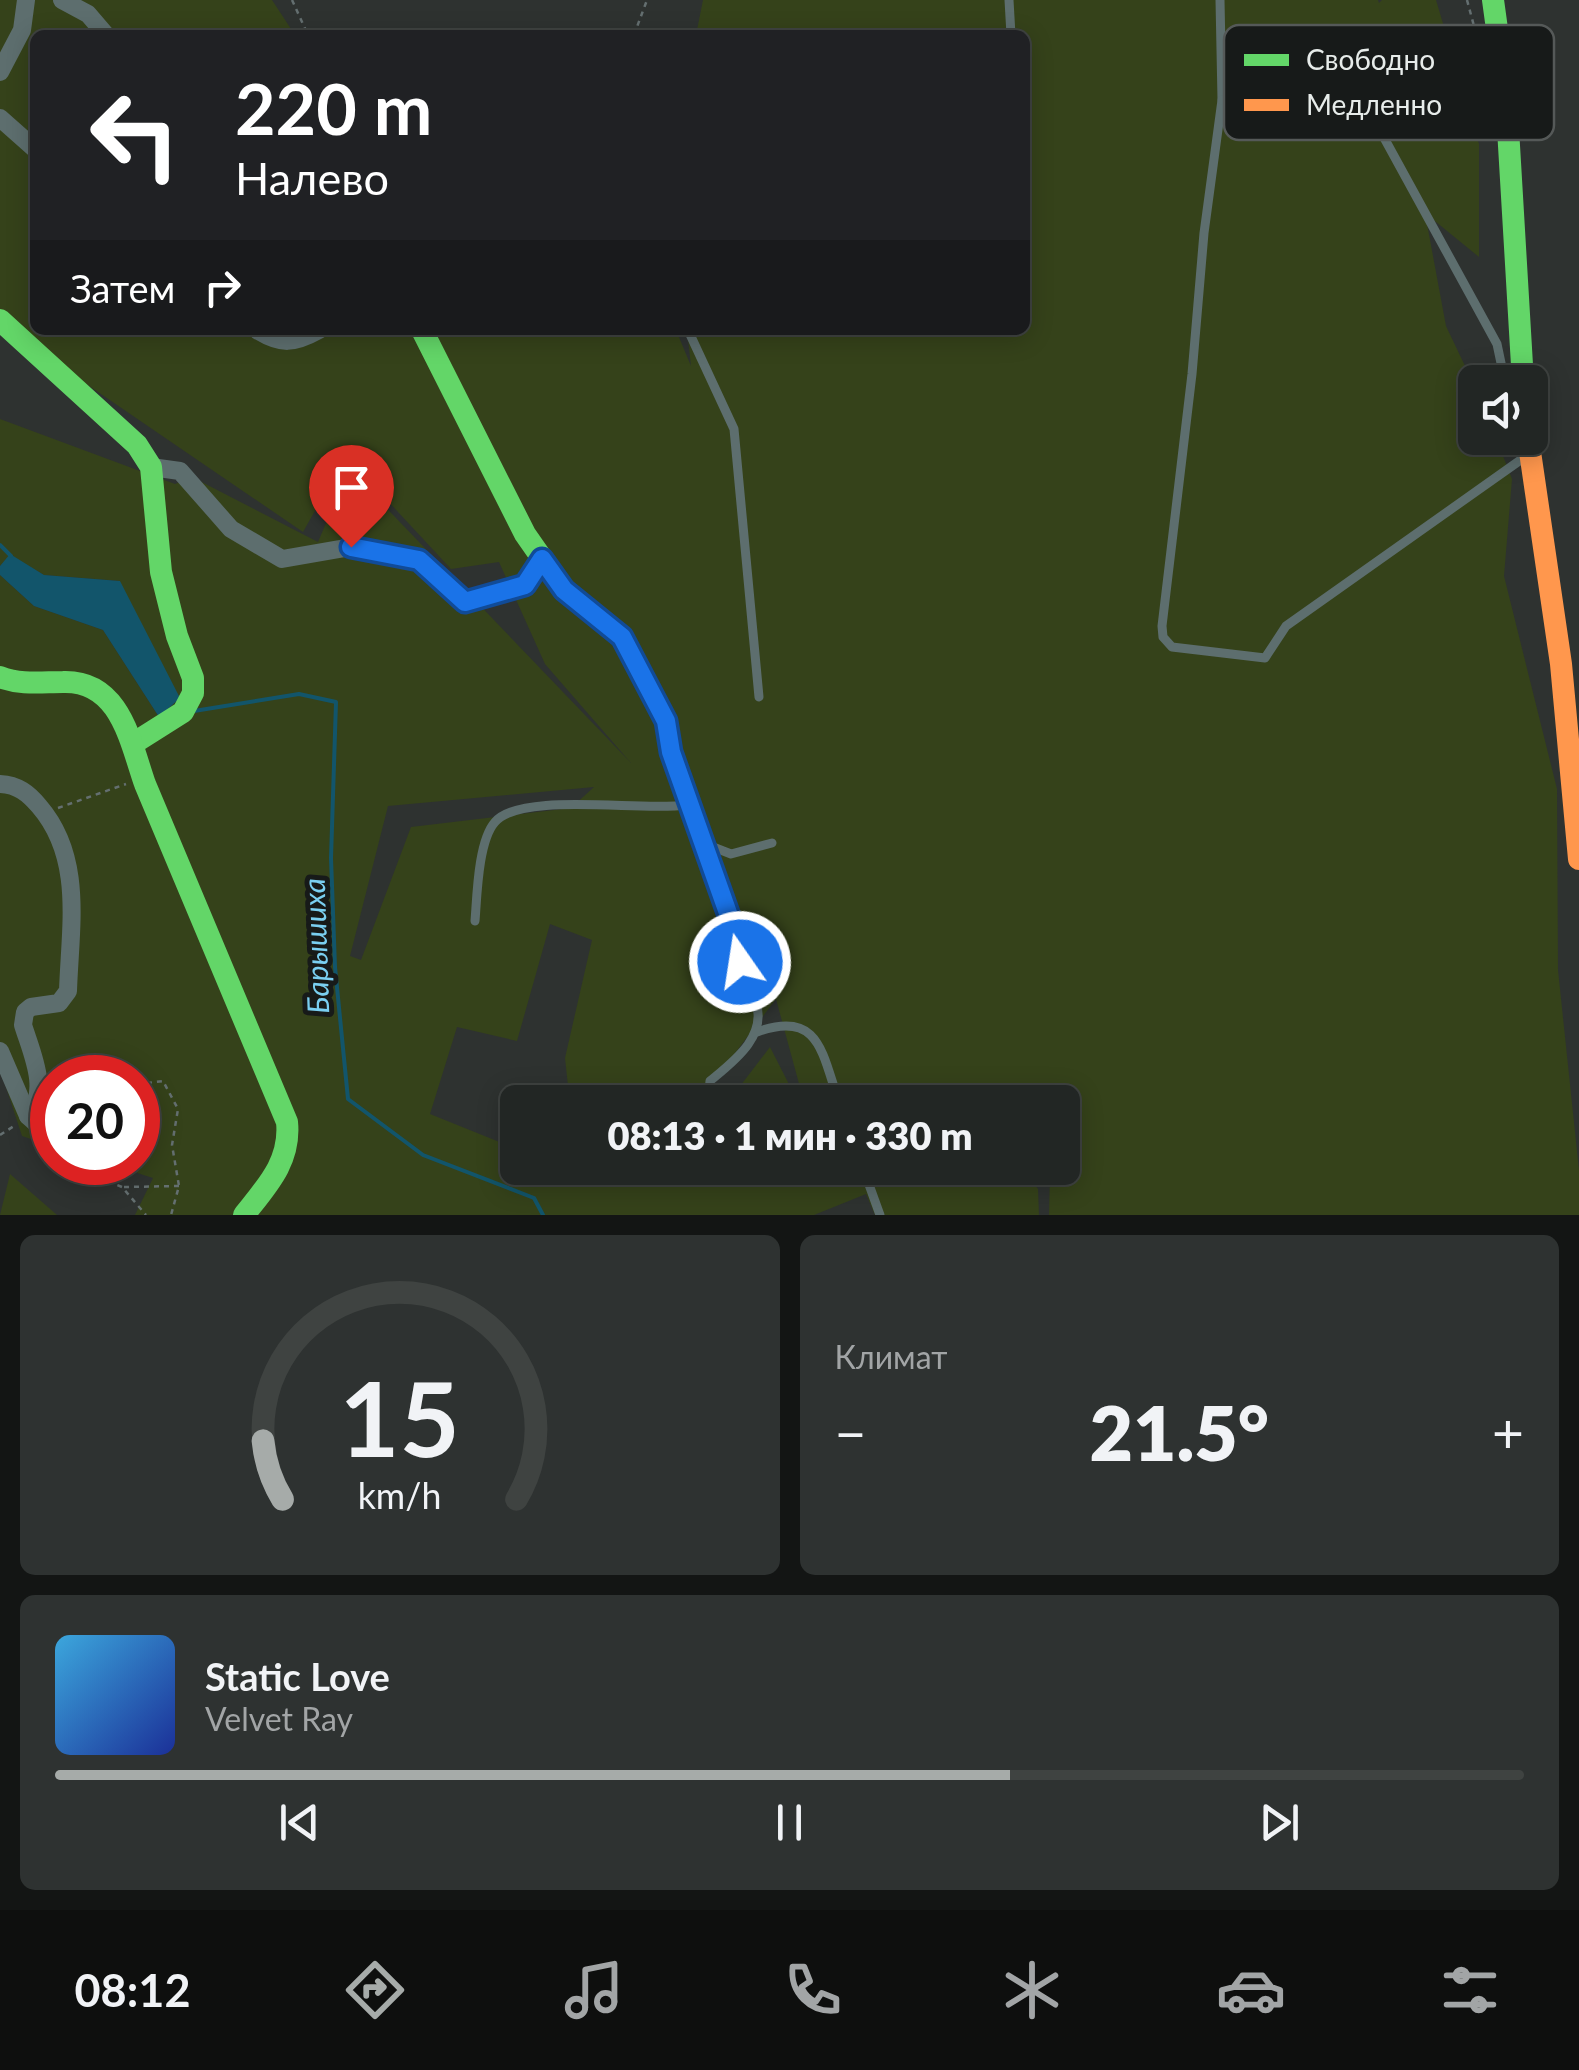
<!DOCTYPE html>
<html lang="ru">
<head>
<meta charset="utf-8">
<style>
	:root { --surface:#222624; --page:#2e3231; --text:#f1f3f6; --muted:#a2a5a6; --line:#3f4341; --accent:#a6aba9 }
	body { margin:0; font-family:Lato,sans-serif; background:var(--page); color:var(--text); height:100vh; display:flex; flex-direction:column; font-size:38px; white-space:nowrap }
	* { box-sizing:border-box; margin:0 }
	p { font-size:32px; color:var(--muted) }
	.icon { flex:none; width:55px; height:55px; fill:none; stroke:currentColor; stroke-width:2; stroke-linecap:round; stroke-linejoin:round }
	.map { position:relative; height:1215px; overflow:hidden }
	.side { display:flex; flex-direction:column; gap:20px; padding:20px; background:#131514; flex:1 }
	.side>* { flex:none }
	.guide { position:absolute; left:30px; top:30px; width:1000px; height:305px; border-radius:15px; box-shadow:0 5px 25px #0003,0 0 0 2px var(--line); background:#202124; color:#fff; overflow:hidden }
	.tools { position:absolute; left:1458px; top:365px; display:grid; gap:20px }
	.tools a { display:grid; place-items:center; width:90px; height:90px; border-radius:15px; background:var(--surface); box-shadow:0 5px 25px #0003,0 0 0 2px var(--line); font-size:50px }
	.speed { position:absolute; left:30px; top:1055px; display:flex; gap:20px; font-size:50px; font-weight:700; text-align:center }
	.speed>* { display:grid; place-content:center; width:130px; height:130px; border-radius:50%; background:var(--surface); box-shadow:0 5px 25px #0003,0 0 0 2px var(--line); line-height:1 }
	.speed .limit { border:15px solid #d22; background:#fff; color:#111 }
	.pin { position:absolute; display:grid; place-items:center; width:85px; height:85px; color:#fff; margin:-102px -42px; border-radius:50% 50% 50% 0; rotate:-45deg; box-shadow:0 0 10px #0007 }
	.pin .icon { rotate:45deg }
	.me { position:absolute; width:110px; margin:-55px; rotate:347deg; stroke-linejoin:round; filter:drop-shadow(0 0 8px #0008) }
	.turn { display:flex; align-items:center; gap:35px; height:210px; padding:0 40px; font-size:45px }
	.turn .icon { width:130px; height:130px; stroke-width:2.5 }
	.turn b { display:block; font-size:70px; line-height:85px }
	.then { display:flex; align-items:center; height:95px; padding:0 40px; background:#0003; gap:20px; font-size:38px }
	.big { font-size:75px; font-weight:800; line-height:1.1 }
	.side .widget { flex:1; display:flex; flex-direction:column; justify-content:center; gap:15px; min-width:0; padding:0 35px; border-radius:15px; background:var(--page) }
	.side .dial { align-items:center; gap:0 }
	.dial svg { height:260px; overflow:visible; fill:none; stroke:var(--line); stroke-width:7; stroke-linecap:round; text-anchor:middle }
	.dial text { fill:var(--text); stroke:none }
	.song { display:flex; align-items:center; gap:30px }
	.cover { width:120px; height:120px; border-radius:15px; background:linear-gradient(135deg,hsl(200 70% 55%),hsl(230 70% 35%)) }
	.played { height:10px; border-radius:5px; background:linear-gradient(90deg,var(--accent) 65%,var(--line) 65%) }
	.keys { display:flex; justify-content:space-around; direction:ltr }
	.heat { display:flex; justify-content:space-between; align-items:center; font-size:55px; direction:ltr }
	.side .tiles { flex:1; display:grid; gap:20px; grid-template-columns:1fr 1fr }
	.widget:last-child { grid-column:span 2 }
	.trip { position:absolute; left:500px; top:1085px; width:580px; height:100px; border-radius:15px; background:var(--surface); box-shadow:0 5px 25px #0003,0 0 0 2px var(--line); font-weight:800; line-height:100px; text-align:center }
	.tab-bar { display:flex; height:160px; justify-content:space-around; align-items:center; background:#0e0f0e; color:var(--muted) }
	.tab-bar .icon { width:70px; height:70px }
	.tab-bar .selected { color:var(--accent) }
	.tab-bar b { font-size:45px; color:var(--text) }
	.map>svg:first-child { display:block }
</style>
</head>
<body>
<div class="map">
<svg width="1579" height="1215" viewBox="0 0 1579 1215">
	<rect width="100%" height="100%" fill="#2e3230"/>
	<g fill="#35421a" fill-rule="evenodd">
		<path d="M0,0H272L295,35H35V330H676L691,366L687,330H1025V35H696L703,0H1378L1379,3L1382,0H1436L1479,144V257L1425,213L1446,326L1475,387V438H1496L1512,479L1504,576L1557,789L1558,970L1579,1170V1215H1049L1050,1171L1047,1168H1062V1102H804L776,999L698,1102H562L569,1095L565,1058L592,940L550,924L517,1041L457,1027L430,1114L517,1149L518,1168H1022L1038,1189L1039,1215H875L866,1194L814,1215H135L153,1178L106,1163L138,1162V1078H52V1146L22,1136L0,1069V575L34,606L103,630L159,717L120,581L44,575L10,555L0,566V419L175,484L192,477L318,542L349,469L631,763L545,664L499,562L451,569L346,456L303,532L0,325ZM594,787L571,808L411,827L361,960L350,956L388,806Z"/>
		<path d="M770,1047L798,1102H728Z"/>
		<path d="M10,1174L57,1215H0Z"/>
	</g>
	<path fill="#12556b" d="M10,554L44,575L120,581L180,698L159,717L103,630L34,606L0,575V566Z"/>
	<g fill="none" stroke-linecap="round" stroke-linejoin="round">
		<g stroke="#12556b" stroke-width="4">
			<path d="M0,545L11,556"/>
			<path d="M194,711L299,694L336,702L331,858L335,967L348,1099L423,1155L534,1198L543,1215"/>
		</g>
		<g stroke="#646f70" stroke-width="2.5" stroke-dasharray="5 5" stroke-linecap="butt">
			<path d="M292,0L308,35"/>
			<path d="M1467,0L1481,52"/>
			<path d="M634,35L647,0"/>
			<path d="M58,808L126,784"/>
			<path d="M147,1083L163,1081L178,1109L172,1145L179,1186L171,1215"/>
			<path d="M0,1135L14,1126"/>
			<path d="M62,1162L122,1187L146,1215"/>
			<path d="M124,1187L179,1186"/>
		</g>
		<g stroke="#5d6e6e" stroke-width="9">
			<path d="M1009,0L1011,35"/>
			<path d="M1220,0L1222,100L1204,233L1192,374L1162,626L1163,637L1172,647L1265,658L1286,626L1529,454"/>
			<path d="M1222,100L1365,103L1497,344L1505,382"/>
			<path d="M688,330L734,429L759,697"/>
			<path d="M708,845L731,854L772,843"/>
			<path d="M475,921C477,897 478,841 495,822C522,791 643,812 686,805"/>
			<path d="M757,1032C820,1009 822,1054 839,1102"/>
			<path d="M611,1095L624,1102"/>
			<path d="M708,1102L710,1081C734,1061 767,1037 756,1002C752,986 742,973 740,956"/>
			<path d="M863,1168L880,1215"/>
		</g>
		<g stroke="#5d6e6e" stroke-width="18">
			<path d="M62,0L88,14L106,35"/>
			<path d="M0,72L22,30L26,0"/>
			<path d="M0,118L35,149"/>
			<path d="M257,330C281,345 294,344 319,330"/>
			<path d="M151,467L180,471L231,529L282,559L351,547L419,560L465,602L525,585L543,559"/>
			<path d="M0,784C18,785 28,793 39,806C84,858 70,927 68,991L59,1003L31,1007L25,1012L23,1025C32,1054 50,1091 28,1116"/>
			<path d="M0,1051L28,1116L47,1133"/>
		</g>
		<g stroke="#63d668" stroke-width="22">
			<path d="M1493,0L1506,95L1523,382"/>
			<path d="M0,320L137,445L151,467L161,572L177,636L193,678V693L183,712L134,743"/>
			<path d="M422,330L525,534L564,590L622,637L666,721L671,752L739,944L733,960L713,978"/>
			<path d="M0,677C21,685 41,682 63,682C120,680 130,741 145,784L287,1122C291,1161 267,1186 244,1215"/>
		</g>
		<path stroke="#ff974d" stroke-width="22" d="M1528,438L1561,664L1579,859"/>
	</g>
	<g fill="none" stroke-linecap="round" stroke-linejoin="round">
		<g stroke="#114b97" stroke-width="25">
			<path id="route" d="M351,547L419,560L465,602L525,585L542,559L564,590L622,637L666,721L671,752L739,944L740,962"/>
		</g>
		<use href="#route" stroke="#1a73e8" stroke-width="18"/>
	</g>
	<g text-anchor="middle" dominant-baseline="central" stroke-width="10" stroke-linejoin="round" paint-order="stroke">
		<g font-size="30" font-style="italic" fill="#7acff1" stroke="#171a19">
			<text transform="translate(315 946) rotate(-92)">Барышиха</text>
		</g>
	</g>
	<rect x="1224" y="25" width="330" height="115" rx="15" fill="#171a19" stroke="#555958" stroke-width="2.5"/>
	<rect x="1244" y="54" width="45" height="12" fill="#63d668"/>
	<rect x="1244" y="99" width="45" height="12" fill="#ff974d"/>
	<g font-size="28" fill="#e7ecea">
		<text x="1306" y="70">Свободно</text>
		<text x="1306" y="115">Медленно</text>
	</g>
</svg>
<div class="tools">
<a><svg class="icon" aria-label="sound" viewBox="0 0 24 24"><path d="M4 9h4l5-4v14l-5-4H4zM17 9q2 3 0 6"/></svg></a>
</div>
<div class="speed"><div class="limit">20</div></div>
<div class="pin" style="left:351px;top:547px;background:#d93025"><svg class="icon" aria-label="arrive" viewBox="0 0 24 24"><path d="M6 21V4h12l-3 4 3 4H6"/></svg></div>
<svg class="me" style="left:740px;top:962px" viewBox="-20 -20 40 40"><circle r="17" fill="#1a73e8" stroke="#fff" stroke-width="3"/><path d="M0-11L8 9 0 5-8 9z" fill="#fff"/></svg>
<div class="trip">08:13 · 1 мин · 330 m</div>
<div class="guide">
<div class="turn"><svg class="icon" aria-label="left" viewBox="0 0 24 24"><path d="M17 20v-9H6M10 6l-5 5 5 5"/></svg><div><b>220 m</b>Налево</div></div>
<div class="then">Затем<svg class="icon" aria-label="right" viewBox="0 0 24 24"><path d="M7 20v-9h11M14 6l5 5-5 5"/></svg></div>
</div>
</div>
<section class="side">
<div class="tiles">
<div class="widget dial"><svg viewBox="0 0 100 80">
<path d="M14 69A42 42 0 1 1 86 69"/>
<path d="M14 69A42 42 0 0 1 8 51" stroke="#a6aba9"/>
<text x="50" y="56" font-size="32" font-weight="700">15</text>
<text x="50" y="72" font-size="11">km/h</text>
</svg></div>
<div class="widget"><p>Климат</p>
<div class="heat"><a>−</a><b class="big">21.5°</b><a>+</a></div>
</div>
<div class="widget">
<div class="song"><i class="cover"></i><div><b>Static Love</b><p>Velvet Ray</p></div></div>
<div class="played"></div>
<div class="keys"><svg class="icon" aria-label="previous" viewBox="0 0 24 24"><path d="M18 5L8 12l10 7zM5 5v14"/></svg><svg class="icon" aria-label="pause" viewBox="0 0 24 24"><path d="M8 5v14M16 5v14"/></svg><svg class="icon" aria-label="next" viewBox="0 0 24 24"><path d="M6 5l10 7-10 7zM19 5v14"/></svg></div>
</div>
</div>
</section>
<nav class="tab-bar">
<b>08:12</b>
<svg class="icon selected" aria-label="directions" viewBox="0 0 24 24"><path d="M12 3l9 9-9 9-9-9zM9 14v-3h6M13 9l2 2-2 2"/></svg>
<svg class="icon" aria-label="music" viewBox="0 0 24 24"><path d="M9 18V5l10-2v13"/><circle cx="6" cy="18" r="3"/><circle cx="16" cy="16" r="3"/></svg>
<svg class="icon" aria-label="phone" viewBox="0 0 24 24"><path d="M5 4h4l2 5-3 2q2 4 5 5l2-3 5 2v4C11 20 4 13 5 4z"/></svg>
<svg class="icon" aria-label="climate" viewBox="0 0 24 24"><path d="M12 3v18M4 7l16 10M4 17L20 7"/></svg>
<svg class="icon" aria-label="car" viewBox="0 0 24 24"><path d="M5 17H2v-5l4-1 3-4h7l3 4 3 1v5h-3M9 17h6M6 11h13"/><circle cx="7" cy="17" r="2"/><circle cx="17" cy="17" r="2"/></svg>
<svg class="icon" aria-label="filters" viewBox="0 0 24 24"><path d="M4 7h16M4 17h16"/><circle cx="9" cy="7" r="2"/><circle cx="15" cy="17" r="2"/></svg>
</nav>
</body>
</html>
